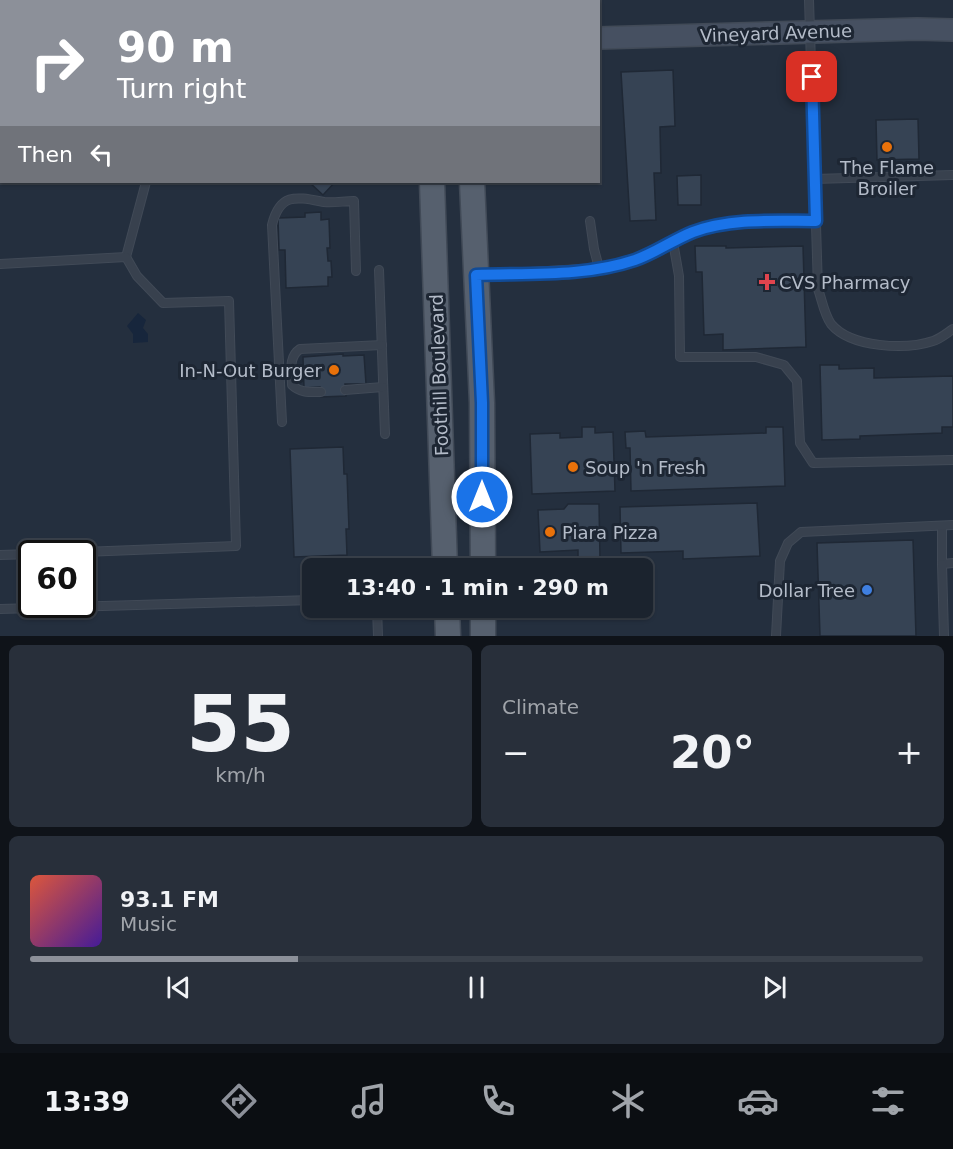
<!DOCTYPE html>
<html lang="en">
<head>
<meta charset="utf-8">
<style>
	:root { --surface:#1b232e; --page:#282f3a; --text:#f1f3f6; --muted:#a0a4aa; --line:#39404a; --accent:#8c9099 }
	body { margin:0; font-family:"DejaVu Sans",sans-serif; background:var(--page); color:var(--text); height:100vh; display:flex; flex-direction:column; font-size:22px; white-space:nowrap }
	* { box-sizing:border-box; margin:0 }
	p { font-size:20px; color:var(--muted) }
	.icon { flex:none; width:33px; height:33px; fill:none; stroke:currentColor; stroke-width:2; stroke-linecap:round; stroke-linejoin:round }
	.map { position:relative; height:636px; overflow:hidden }
	.side { display:flex; flex-direction:column; gap:9px; padding:9px; background:#0f1319; flex:1 }
	.side>* { flex:none }
	.hud { position:absolute; left:0px; top:0px; width:600px; height:183px; box-shadow:0 2px 4px #0004,0 0 0 2px var(--line); background:#8c9099; color:#fff; overflow:hidden }
	.speed { position:absolute; left:18px; top:540px; display:flex; gap:12px; font-size:30px; font-weight:700; text-align:center }
	.speed>* { display:grid; place-content:center; width:78px; height:78px; border-radius:50%; background:var(--surface); box-shadow:0 2px 4px #0004,0 0 0 2px var(--line); line-height:1 }
	.speed .limit { border:3px solid #111; border-radius:9px; background:#fff; color:#111 }
	.pin { position:absolute; display:grid; place-items:center; width:51px; height:51px; color:#fff; margin:-26px; border-radius:12px; box-shadow:0 3px 9px #0006 }
	.me { position:absolute; width:66px; margin:-33px; rotate:0deg; stroke-linejoin:round; filter:drop-shadow(0 0 4px #0008) }
	.turn { display:flex; align-items:center; gap:21px; height:126px; padding:0 18px; font-size:27px }
	.turn .icon { width:78px; height:78px; stroke-width:2.5 }
	.turn b { display:block; font-size:42px; line-height:51px }
	.then { display:flex; align-items:center; height:57px; padding:0 18px; background:#0003; gap:12px; font-size:22px }
	.big { font-size:45px; font-weight:700; line-height:1.1 }
	.side .widget { flex:1; display:flex; flex-direction:column; justify-content:center; gap:9px; min-width:0; padding:0 21px; border-radius:9px; background:var(--page) }
	.side .dial { align-items:center; gap:0 }
	.dial b { font-size:78px; line-height:1 }
	.song { display:flex; align-items:center; gap:18px }
	.cover { width:72px; height:72px; border-radius:9px; background:linear-gradient(135deg,hsl(10 70% 55%),hsl(260 70% 35%)) }
	.played { height:6px; border-radius:3px; background:linear-gradient(90deg,var(--accent) 30%,var(--line) 30%) }
	.keys { display:flex; justify-content:space-around; direction:ltr }
	.heat { display:flex; justify-content:space-between; align-items:center; font-size:33px; direction:ltr }
	.side .tiles { flex:1; display:grid; gap:9px; grid-template-columns:1fr 1fr }
	.widget:last-child { grid-column:span 2 }
	.trip { position:absolute; left:302px; top:558px; width:351px; height:60px; border-radius:9px; background:var(--surface); box-shadow:0 2px 4px #0004,0 0 0 2px var(--line); font-weight:700; line-height:60px; text-align:center }
	.tab-bar { display:flex; height:96px; justify-content:space-around; align-items:center; background:#0b0e12; color:var(--muted) }
	.tab-bar .icon { width:42px; height:42px }
	.tab-bar .on { color:var(--accent) }
	.tab-bar b { font-size:27px; color:var(--text) }
	.map>svg:first-child { display:block }
</style>
</head>
<body>
<div class="map">
<svg width="953" height="636" viewBox="0 0 953 636">
	<rect width="100%" height="100%" fill="#242f3e"/>
	<path fill="#17263c" d="M138,313L146,320L143,328L148,334V342L133,343V334L127,326Z"/>
	<g fill="#364354" stroke="#1f2835" stroke-width="1.5">
		<path d="M673,70L675,126L660,127L661,173H654L656,220L630,221L621,72Z"/>
		<path d="M918,119L919,159L877,160L876,120Z"/>
		<path d="M701,175V205H678L677,176Z"/>
		<path d="M309,182H335L323,195Z"/>
		<path d="M321,212V220L329,219L330,248H327L328,261H331L332,277H328V286L286,288L285,250H279L278,218L305,217V213Z"/>
		<path d="M695,246H726V248L803,246L806,347L723,350V334L704,335L702,272H696Z"/>
		<path d="M343,354V356L364,355L366,384H345L346,396L321,397L320,387L304,388L303,357Z"/>
		<path d="M820,365H839V369L874,368V378L953,376V427H942V433L860,436V439L822,440Z"/>
		<path d="M582,427H595V433L613,432L615,491L532,494L530,434L560,433V438L582,437Z"/>
		<path d="M766,427H783L785,486L631,491L630,448H626L625,432L645,431L646,437L766,433Z"/>
		<path d="M343,447L344,474H347L349,529H346L347,555L294,557L290,449Z"/>
		<path d="M757,503L760,556L683,559V551L621,553L620,507Z"/>
		<path d="M568,504H599L600,558H578V550L540,552L538,510L564,509Z"/>
		<path d="M913,540L916,636H820L817,543Z"/>
	</g>
	<g fill="none" stroke-linecap="round" stroke-linejoin="round">
		<g stroke="#414a57" stroke-width="10">
			<g id="lane">
				<path d="M154,0V2"/>
				<path d="M809,0L818,289C822,300 824,314 831,324C851,348 906,350 933,341C940,339 947,333 953,329"/>
				<path d="M814,179L953,175"/>
				<path d="M590,221L594,249L599,268"/>
				<path d="M816,221C767,221 718,219 673,242L679,276L680,357H756L784,365L797,381L800,443L813,463L953,460"/>
				<path d="M126,257L146,182"/>
				<path d="M0,264L126,257L137,276L163,303L229,301L236,546L32,554"/>
				<path d="M379,270L385,434"/>
				<path d="M479,275L599,268L635,260L673,242"/>
				<path d="M345,390L383,387"/>
				<path d="M321,392C310,392 300,393 292,385C292,371 288,357 300,349L382,345"/>
				<path d="M282,422L272,225C280,192 297,197 324,202C334,203 344,201 354,201L356,271"/>
				<path d="M942,526V564L953,563"/>
				<path d="M0,555L32,554"/>
				<path d="M942,564L944,636"/>
				<path d="M377,608L378,636"/>
				<path d="M0,609L312,600"/>
				<path d="M776,636L780,561L788,543L801,532L953,525"/>
			</g>
		</g>
		<g stroke="#414a57" stroke-width="24">
			<path id="secondary" d="M598,38L917,29L953,30"/>
		</g>
		<g stroke="#414a57" stroke-width="27">
			<g id="primary">
				<path d="M426,0V2"/>
				<path d="M466,0V2"/>
				<path d="M0,61H2"/>
				<path d="M432,182L445,568"/>
				<path d="M472,182L482,403L483,568"/>
				<path d="M447,608L448,636"/>
				<path d="M483,608V636"/>
			</g>
		</g>
		<use href="#lane" stroke="#38414e" stroke-width="8"/>
		<use href="#secondary" stroke="#465061" stroke-width="21"/>
		<use href="#primary" stroke="#56606e" stroke-width="24"/>
	</g>
	<g fill="none" stroke-linecap="round" stroke-linejoin="round">
		<g stroke="#114b97" stroke-width="15">
			<path id="route" d="M482,497V403L476,275C528,273 585,277 635,260C655,253 673,240 693,232C731,218 775,221 816,221L812,77"/>
		</g>
		<use href="#route" stroke="#1a73e8" stroke-width="10"/>
	</g>
	<g fill="#e8710a" stroke="#1d2633" stroke-width="2">
		<circle cx="887" cy="147" r="6"/>
		<circle cx="334" cy="370" r="6"/>
		<circle cx="573" cy="467" r="6"/>
		<circle cx="550" cy="532" r="6"/>
	</g>
	<path fill="#e0444e" stroke="#1d2633" stroke-width="2" d="M764 273h6v6h6v6h-6v6h-6v-6h-6v-6h6z"/>
	<circle fill="#3f7fe0" stroke="#1d2633" stroke-width="2" cx="867" cy="590" r="6"/>
	<g text-anchor="middle" dominant-baseline="central" stroke-width="6" stroke-linejoin="round" paint-order="stroke">
		<g font-size="18" fill="#b4bcc9" stroke="#1d2633">
			<text transform="translate(776 33) rotate(-2)">Vineyard Avenue</text>
			<text transform="translate(439 375) rotate(-92)">Foothill Boulevard</text>
		</g>
		<g font-size="18" fill="#b4bcc9" stroke="#1d2633" text-anchor="start">
			<text x="887" y="167" text-anchor="middle">The Flame<tspan x="887" dy="21">Broiler</tspan></text>
			<text x="779" y="282">CVS Pharmacy</text>
			<text x="322" y="370" text-anchor="end">In-N-Out Burger</text>
			<text x="585" y="467">Soup 'n Fresh</text>
			<text x="562" y="532">Piara Pizza</text>
			<text x="855" y="590" text-anchor="end">Dollar Tree</text>
		</g>
	</g>
</svg>
<div class="speed"><div class="limit">60</div></div>
<div class="pin" style="left:812px;top:77px;background:#d93025"><svg class="icon" aria-label="arrive" viewBox="0 0 24 24"><path d="M6 21V4h12l-3 4 3 4H6"/></svg></div>
<svg class="me" style="left:482px;top:497px" viewBox="-20 -20 40 40"><circle r="17" fill="#1a73e8" stroke="#fff" stroke-width="3"/><path d="M0-11L8 9 0 5-8 9z" fill="#fff"/></svg>
<div class="trip">13:40 · 1 min · 290 m</div>
<div class="hud">
<div class="turn"><svg class="icon" aria-label="right" viewBox="0 0 24 24"><path d="M7 20v-9h11M14 6l5 5-5 5"/></svg><div><b>90 m</b>Turn right</div></div>
<div class="then">Then<svg class="icon" aria-label="left" viewBox="0 0 24 24"><path d="M17 20v-9H6M10 6l-5 5 5 5"/></svg></div>
</div>
</div>
<section class="side">
<div class="tiles">
<div class="widget dial"><b>55</b><p>km/h</p></div>
<div class="widget"><p>Climate</p>
<div class="heat"><a>−</a><b class="big">20°</b><a>+</a></div>
</div>
<div class="widget">
<div class="song"><i class="cover"></i><div><b>93.1 FM</b><p>Music</p></div></div>
<div class="played"></div>
<div class="keys"><svg class="icon" aria-label="previous" viewBox="0 0 24 24"><path d="M18 5L8 12l10 7zM5 5v14"/></svg><svg class="icon" aria-label="pause" viewBox="0 0 24 24"><path d="M8 5v14M16 5v14"/></svg><svg class="icon" aria-label="next" viewBox="0 0 24 24"><path d="M6 5l10 7-10 7zM19 5v14"/></svg></div>
</div>
</div>
</section>
<nav class="tab-bar">
<b>13:39</b>
<svg class="icon on" aria-label="directions" viewBox="0 0 24 24"><path d="M12 3l9 9-9 9-9-9zM9 14v-3h6M13 9l2 2-2 2"/></svg>
<svg class="icon" aria-label="music" viewBox="0 0 24 24"><path d="M9 18V5l10-2v13"/><circle cx="6" cy="18" r="3"/><circle cx="16" cy="16" r="3"/></svg>
<svg class="icon" aria-label="phone" viewBox="0 0 24 24"><path d="M5 4h4l2 5-3 2q2 4 5 5l2-3 5 2v4C11 20 4 13 5 4z"/></svg>
<svg class="icon" aria-label="climate" viewBox="0 0 24 24"><path d="M12 3v18M4 7l16 10M4 17L20 7"/></svg>
<svg class="icon" aria-label="car" viewBox="0 0 24 24"><path d="M5 17H2v-5l4-1 3-4h7l3 4 3 1v5h-3M9 17h6M6 11h13"/><circle cx="7" cy="17" r="2"/><circle cx="17" cy="17" r="2"/></svg>
<svg class="icon" aria-label="filters" viewBox="0 0 24 24"><path d="M4 7h16M4 17h16"/><circle cx="9" cy="7" r="2"/><circle cx="15" cy="17" r="2"/></svg>
</nav>
</body>
</html>
